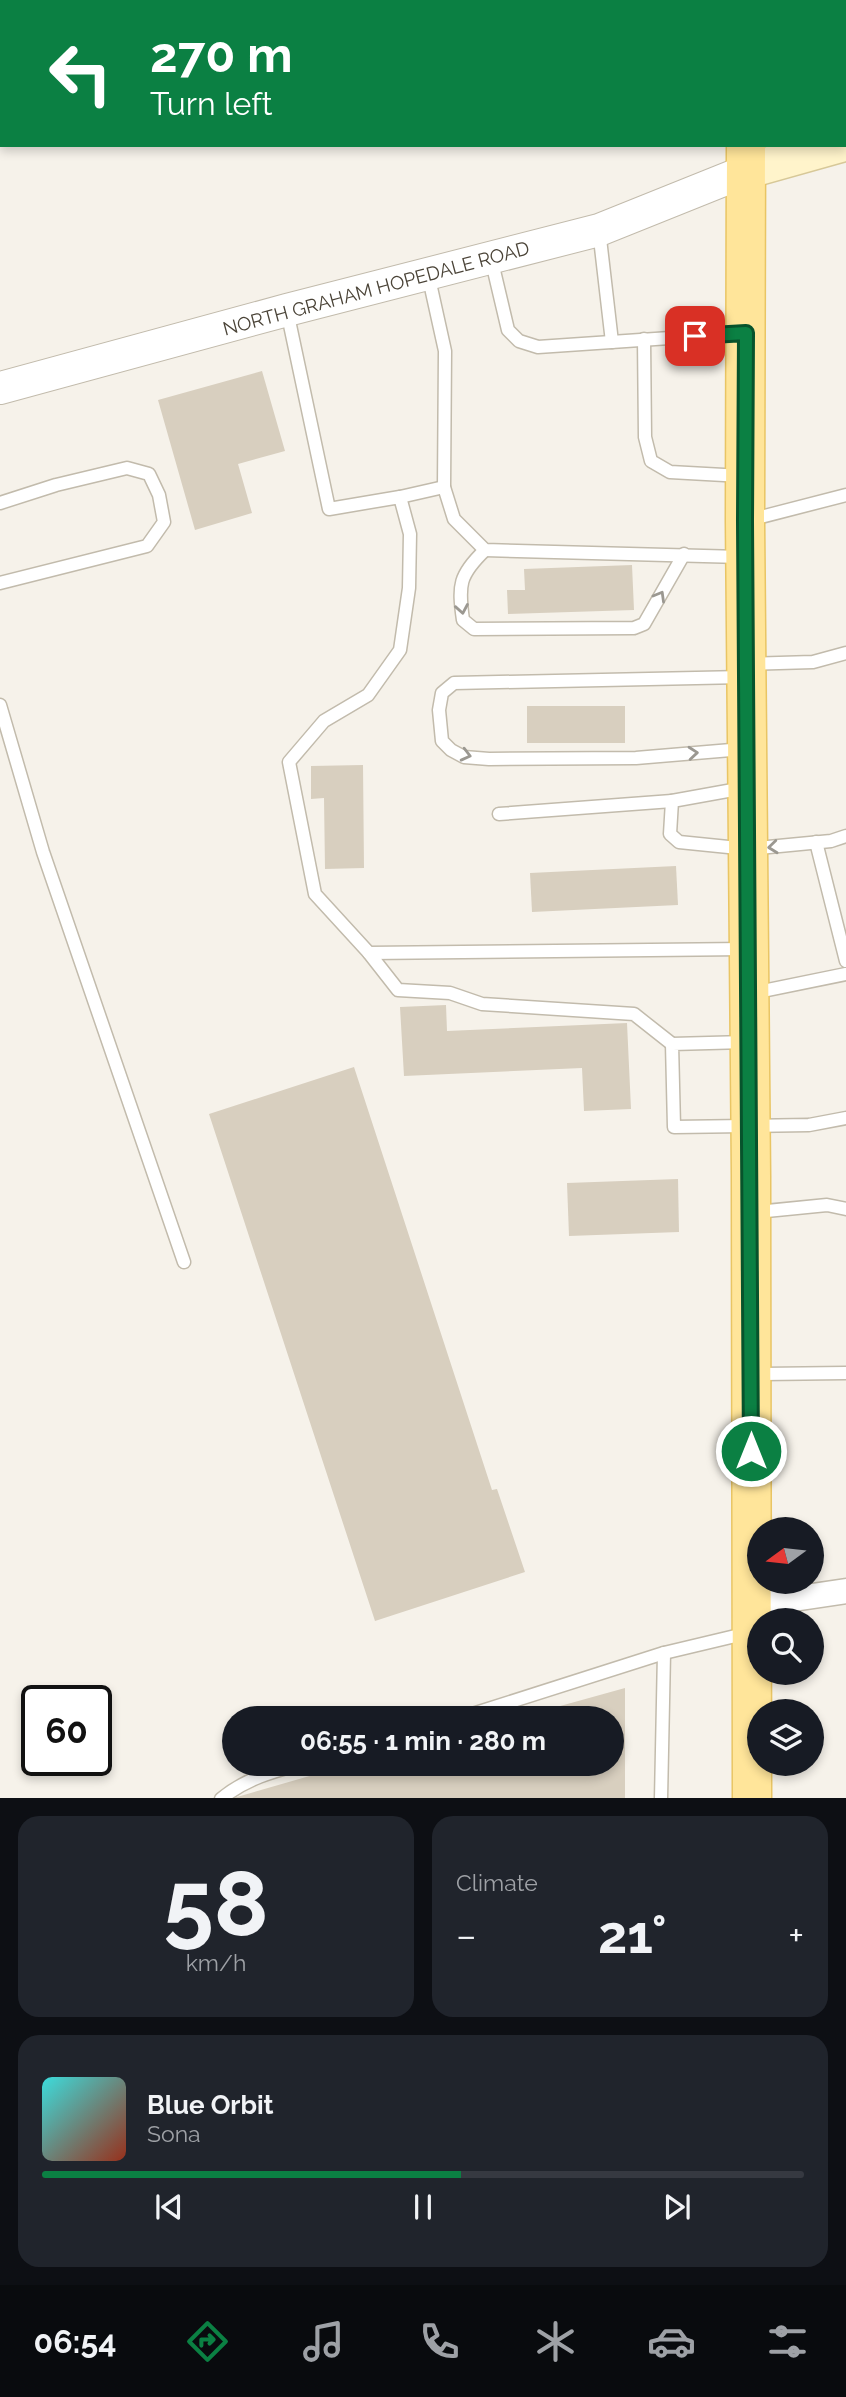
<!DOCTYPE html>
<html lang="en">
<head>
<meta charset="utf-8">
<style>
	:root { --surface:#171b24; --page:#20242c; --text:#f1f3f6; --muted:#9ea1a6; --line:#363941; --accent:#0b8043 }
	body { margin:0; font-family:Raleway,sans-serif; background:var(--page); color:var(--text); height:100vh; display:flex; flex-direction:column; font-size:26px; white-space:nowrap }
	* { box-sizing:border-box; margin:0 }
	p { font-size:23px; color:var(--muted) }
	.icon { flex:none; width:38px; height:38px; fill:none; stroke:currentColor; stroke-width:2; stroke-linecap:round; stroke-linejoin:round }
	.map { position:relative; height:1798px; overflow:hidden }
	.drawer { display:flex; flex-direction:column; gap:18px; padding:18px; background:#0d0f14; flex:1 }
	.drawer>* { flex:none }
	.top-card { position:absolute; left:0px; top:0px; width:847px; height:147px; box-shadow:0 4px 10px #0003; background:#0b8043; color:#fff; overflow:hidden }
	.needle { width:46px; rotate:255deg }
	.controls { position:absolute; left:747px; top:1517px; display:grid; gap:14px }
	.controls a { display:grid; place-items:center; width:77px; height:77px; border-radius:50%; background:var(--surface); box-shadow:0 4px 10px #0003; font-size:35px }
	.speed { position:absolute; left:21px; top:1685px; display:flex; gap:14px; font-size:35px; font-weight:700; text-align:center }
	.speed>* { display:grid; place-content:center; width:91px; height:91px; border-radius:50%; background:var(--surface); box-shadow:0 4px 10px #0003; line-height:1 }
	.speed .limit { border:4px solid #111; border-radius:10px; background:#fff; color:#111 }
	.pin { position:absolute; display:grid; place-items:center; width:60px; height:60px; color:#fff; margin:-30px; border-radius:14px; box-shadow:0 4px 10px #0006 }
	.me { position:absolute; width:77px; margin:-38px; rotate:0deg; stroke-linejoin:round; filter:drop-shadow(0 0 5px #0008) }
	.turn { display:flex; align-items:center; gap:24px; height:147px; padding:0 35px; font-size:32px }
	.turn .icon { width:91px; height:91px; stroke-width:2.5 }
	.turn b { display:block; font-size:49px; line-height:60px }
	.big { font-size:52px; font-weight:700; line-height:1.1 }
	.drawer .tile { flex:1; display:flex; flex-direction:column; justify-content:center; gap:10px; min-width:0; padding:0 24px; border-radius:21px; background:var(--page) }
	.drawer .dial { align-items:center; gap:0 }
	.dial b { font-size:91px; line-height:1 }
	.song { display:flex; align-items:center; gap:21px }
	.cover { width:84px; height:84px; border-radius:10px; background:linear-gradient(135deg,hsl(180 70% 55%),hsl(10 70% 35%)) }
	.played { height:7px; border-radius:4px; background:linear-gradient(90deg,var(--accent) 55%,var(--line) 55%) }
	.keys { display:flex; justify-content:space-around; direction:ltr }
	.heat { display:flex; justify-content:space-between; align-items:center; font-size:38px; direction:ltr }
	.drawer .tiles { flex:1; display:grid; gap:18px; grid-template-columns:1fr 1fr }
	.tile:last-child { grid-column:span 2 }
	.trip { position:absolute; left:222px; top:1706px; width:402px; height:70px; border-radius:35px; background:var(--surface); box-shadow:0 4px 10px #0003; font-weight:700; line-height:70px; text-align:center }
	.dock { display:flex; height:112px; justify-content:space-around; align-items:center; background:#090b0e; color:var(--muted) }
	.dock .icon { width:49px; height:49px }
	.dock .on { color:var(--accent) }
	.dock b { font-size:32px; color:var(--text) }
	.map>svg:first-child { display:block }
</style>
</head>
<body>
<div class="map">
<svg width="846" height="1799" viewBox="0 0 846 1799">
	<rect width="100%" height="100%" fill="#f6f2ea"/>
	<g fill="#d8cfbf">
		<path d="M262,371L285,451L238,464L252,513L195,530L158,400Z"/>
		<path d="M632,565L634,610L508,614L507,590H525L524,569Z"/>
		<rect x="527" y="706" width="98" height="37"/>
		<path d="M363,765L364,868L325,869L324,798L311,799V766Z"/>
		<path d="M676,866L678,905L532,912L530,873Z"/>
		<path d="M446,1005L447,1031L627,1023L631,1109L584,1111L582,1068L404,1076L400,1007Z"/>
		<path d="M354,1067L492,1490L497,1489L525,1572L375,1621L209,1114Z"/>
		<path d="M678,1179L679,1232L569,1236L567,1183Z"/>
		<path d="M625,1688V1799H230L351,1764H612V1718H517Z"/>
	</g>
	<g fill="none" stroke-linecap="round" stroke-linejoin="round">
		<g stroke="#c2bbac" stroke-width="15">
			<g id="service">
				<path d="M599,230L612,342"/>
				<path d="M491,258L508,330L519,341L538,347L743,333"/>
				<path d="M428,274L445,351L444,487L454,519L485,550L741,557"/>
				<path d="M287,311L329,509L400,497L410,534L409,588L400,650L368,695L324,721L289,762L315,894L369,953L745,949"/>
				<path d="M644,339L645,437L651,461L670,472L742,476"/>
				<path d="M400,497L444,487"/>
				<path d="M0,503L56,485L127,468L149,474L159,495L164,522L147,546L0,583"/>
				<path d="M749,520L846,495"/>
				<path d="M485,550C459,575 458,585 463,620L474,629L634,628L644,624L684,554"/>
				<path d="M750,664L813,662L846,653"/>
				<path d="M0,705L43,852L184,1262"/>
				<path d="M743,749L636,758L489,759L464,757L451,750L442,741L439,710L442,693L454,683L743,677"/>
				<path d="M744,788L672,801L670,834L679,842L748,849L831,841L846,836"/>
				<path d="M499,814L672,801"/>
				<path d="M816,842L846,961"/>
				<path d="M369,953L398,990L450,993L482,1004L634,1014L672,1044"/>
				<path d="M753,993L846,974"/>
				<path d="M746,1042L672,1044L674,1127L809,1125L846,1118"/>
				<path d="M756,1212L827,1205L846,1209"/>
				<path d="M755,1374L846,1373"/>
				<path d="M460,1718L664,1653L748,1633"/>
				<path d="M221,1799C245,1779 273,1771 303,1764"/>
				<path d="M661,1799L664,1653"/>
			</g>
		</g>
		<g stroke="#c2bbac" stroke-width="27">
			<path id="minor" d="M752,1605L846,1591"/>
		</g>
		<g stroke="#c2bbac" stroke-width="34">
			<path id="tertiary" d="M0,388L287,310L599,230L746,171"/>
		</g>
		<g stroke="#d7c898" stroke-width="38">
			<path id="secondary" d="M746,171L839,145"/>
		</g>
		<g stroke="#e9c564" stroke-width="41">
			<g id="primary">
				<path d="M745,0V2"/>
				<path d="M746,145L745,521L751,1176L752,1799"/>
			</g>
		</g>
		<use href="#service" stroke="#fff" stroke-width="12"/>
		<use href="#minor" stroke="#fff" stroke-width="24"/>
		<use href="#tertiary" stroke="#fff" stroke-width="32"/>
		<use href="#secondary" stroke="#fff4cb" stroke-width="35"/>
		<use href="#primary" stroke="#ffe59a" stroke-width="38"/>
	</g>
	<defs><path id="oneway-chevron" d="M-2-3.5L2.5 0L-2 3.5" fill="none" stroke-width="1.6" stroke-linecap="round" stroke-linejoin="round" transform="scale(1.75)"/></defs>
	<g stroke="#9b9891">
		<use href="#oneway-chevron" transform="translate(660 596) rotate(-60)"/>
		<use href="#oneway-chevron" transform="translate(462 609) rotate(80)"/>
		<use href="#oneway-chevron" transform="translate(693 753) rotate(-5)"/>
		<use href="#oneway-chevron" transform="translate(466 755) rotate(14)"/>
		<use href="#oneway-chevron" transform="translate(773 847) rotate(174)"/>
	</g>
	<g fill="none" stroke-linecap="round" stroke-linejoin="round">
		<g stroke="#07532c" stroke-width="18">
			<path id="route" d="M695,336L746,333L745,521L751,1451"/>
		</g>
		<use href="#route" stroke="#0b8043" stroke-width="12"/>
	</g>
	<g text-anchor="middle" dominant-baseline="central" stroke-width="5" stroke-linejoin="round" paint-order="stroke">
		<g font-size="19" fill="#4a4337" stroke="#fff">
			<text transform="translate(376 288) rotate(-15)">NORTH GRAHAM HOPEDALE ROAD</text>
		</g>
	</g>
</svg>
<div class="controls">
<a><svg class="needle" viewBox="-14 -14 28 28"><path d="M0-13l5 13h-10z" fill="#e53935"/><path d="M0 13l5-13h-10z" fill="#9ea1a6"/></svg></a>
<a><svg class="icon" aria-label="search" viewBox="0 0 24 24"><circle cx="10" cy="10" r="6"/><path d="M15 15l6 6"/></svg></a>
<a><svg class="icon" aria-label="layers" viewBox="0 0 24 24"><path d="M12 4l9 5-9 5-9-5zM3 14l9 5 9-5"/></svg></a>
</div>
<div class="speed"><div class="limit">60</div></div>
<div class="pin" style="left:695px;top:336px;background:#d93025"><svg class="icon" aria-label="arrive" viewBox="0 0 24 24"><path d="M6 21V4h12l-3 4 3 4H6"/></svg></div>
<svg class="me" style="left:751px;top:1451px" viewBox="-20 -20 40 40"><circle r="17" fill="#0b8043" stroke="#fff" stroke-width="3"/><path d="M0-11L8 9 0 5-8 9z" fill="#fff"/></svg>
<div class="trip">06:55 · 1 min · 280 m</div>
<div class="top-card">
<div class="turn"><svg class="icon" aria-label="left" viewBox="0 0 24 24"><path d="M17 20v-9H6M10 6l-5 5 5 5"/></svg><div><b>270 m</b>Turn left</div></div>
</div>
</div>
<section class="drawer">
<div class="tiles">
<div class="tile dial"><b>58</b><p>km/h</p></div>
<div class="tile"><p>Climate</p>
<div class="heat"><a>−</a><b class="big">21°</b><a>+</a></div>
</div>
<div class="tile">
<div class="song"><i class="cover"></i><div><b>Blue Orbit</b><p>Sona</p></div></div>
<div class="played"></div>
<div class="keys"><svg class="icon" aria-label="previous" viewBox="0 0 24 24"><path d="M18 5L8 12l10 7zM5 5v14"/></svg><svg class="icon" aria-label="pause" viewBox="0 0 24 24"><path d="M8 5v14M16 5v14"/></svg><svg class="icon" aria-label="next" viewBox="0 0 24 24"><path d="M6 5l10 7-10 7zM19 5v14"/></svg></div>
</div>
</div>
</section>
<nav class="dock">
<b>06:54</b>
<svg class="icon on" aria-label="directions" viewBox="0 0 24 24"><path d="M12 3l9 9-9 9-9-9zM9 14v-3h6M13 9l2 2-2 2"/></svg>
<svg class="icon" aria-label="music" viewBox="0 0 24 24"><path d="M9 18V5l10-2v13"/><circle cx="6" cy="18" r="3"/><circle cx="16" cy="16" r="3"/></svg>
<svg class="icon" aria-label="phone" viewBox="0 0 24 24"><path d="M5 4h4l2 5-3 2q2 4 5 5l2-3 5 2v4C11 20 4 13 5 4z"/></svg>
<svg class="icon" aria-label="climate" viewBox="0 0 24 24"><path d="M12 3v18M4 7l16 10M4 17L20 7"/></svg>
<svg class="icon" aria-label="car" viewBox="0 0 24 24"><path d="M5 17H2v-5l4-1 3-4h7l3 4 3 1v5h-3M9 17h6M6 11h13"/><circle cx="7" cy="17" r="2"/><circle cx="17" cy="17" r="2"/></svg>
<svg class="icon" aria-label="filters" viewBox="0 0 24 24"><path d="M4 7h16M4 17h16"/><circle cx="9" cy="7" r="2"/><circle cx="15" cy="17" r="2"/></svg>
</nav>
</body>
</html>
